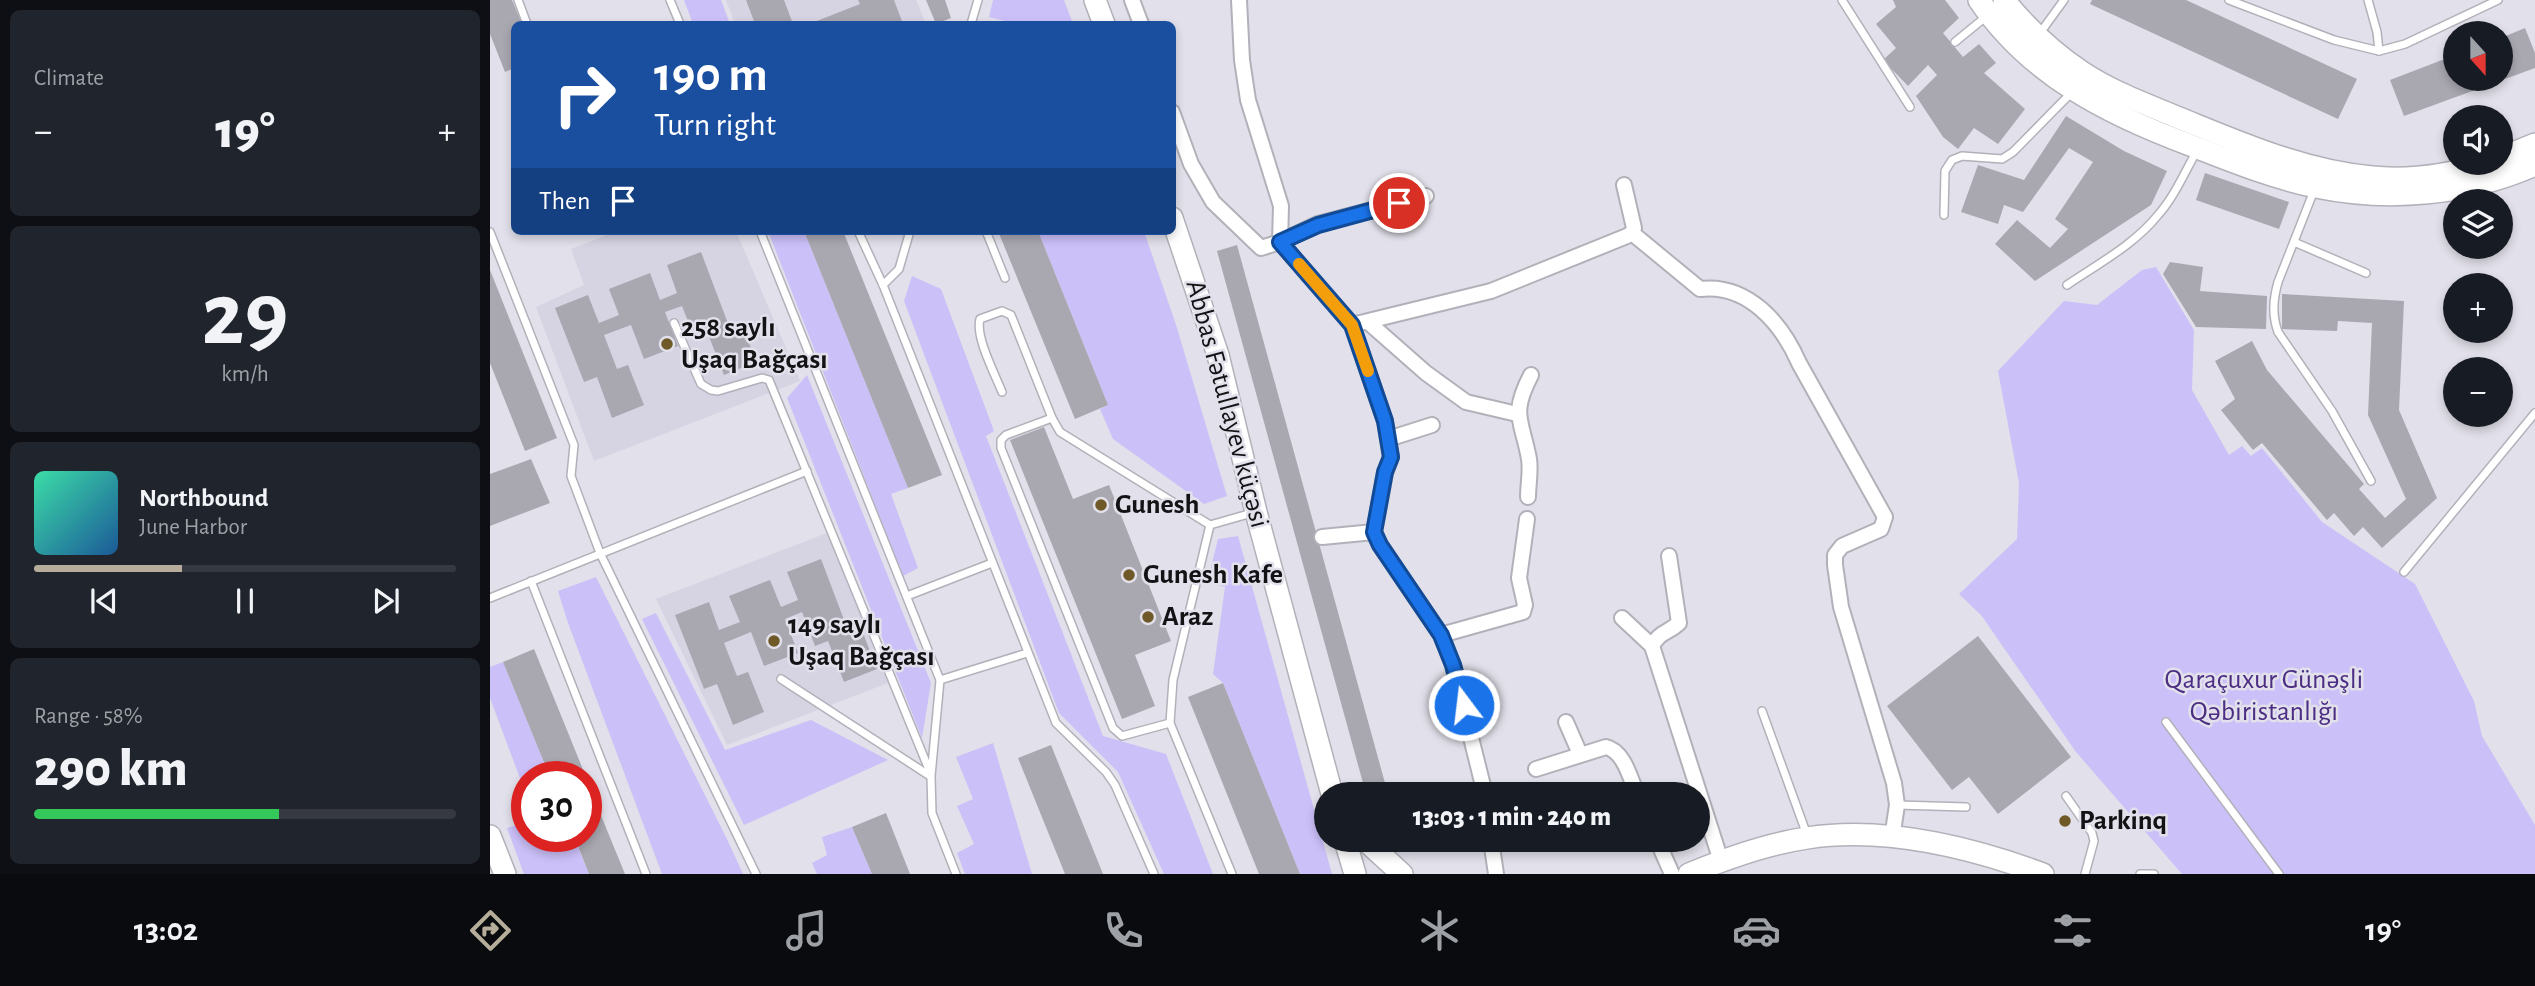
<!DOCTYPE html>
<html lang="en">
<head>
<meta charset="utf-8">
<style>
	:root { --surface:#171b24; --page:#20242c; --text:#f1f3f6; --muted:#9ea1a6; --line:#363941; --accent:#b6ae9a }
	body { margin:0; font-family:"Alegreya Sans",sans-serif; background:var(--page); color:var(--text); height:100vh; display:flex; flex-direction:column; font-size:26px; white-space:nowrap }
	* { box-sizing:border-box; margin:0 }
	p { font-size:23px; color:var(--muted) }
	.icon { flex:none; width:38px; height:38px; fill:none; stroke:currentColor; stroke-width:2; stroke-linecap:round; stroke-linejoin:round }
	.map { position:relative; flex:1; overflow:hidden }
	.sheet { display:flex; flex-direction:column; gap:10px; padding:10px; background:#0d0f14; width:490px }
	.sheet>* { flex:none }
	.guide { position:absolute; left:21px; top:21px; width:665px; height:214px; border-radius:10px; box-shadow:0 4px 10px #0003; background:#1a4fa0; color:#fff; overflow:hidden }
	.needle { width:46px; rotate:159deg }
	.fabs { position:absolute; left:1953px; top:21px; display:grid; gap:14px }
	.fabs a { display:grid; place-items:center; width:70px; height:70px; border-radius:50%; background:var(--surface); box-shadow:0 4px 10px #0003; font-size:35px }
	.speed { position:absolute; left:21px; top:761px; display:flex; gap:14px; font-size:35px; font-weight:700; text-align:center }
	.speed>* { display:grid; place-content:center; width:91px; height:91px; border-radius:50%; background:var(--surface); box-shadow:0 4px 10px #0003; line-height:1 }
	.speed .limit { border:10px solid #d22; background:#fff; color:#111 }
	.pin { position:absolute; display:grid; place-items:center; width:60px; height:60px; color:#fff; margin:-30px; border:4px solid #fff; border-radius:50%; box-shadow:0 2px 7px #0007 }
	.me { position:absolute; width:77px; margin:-38px; rotate:345deg; stroke-linejoin:round; filter:drop-shadow(0 0 5px #0008) }
	.turn { display:flex; align-items:center; gap:24px; height:147px; padding:0 28px; font-size:32px }
	.turn .icon { width:91px; height:91px; stroke-width:2.5 }
	.turn b { display:block; font-size:49px; line-height:60px }
	.then { display:flex; align-items:center; height:66px; padding:0 28px; background:#0003; gap:14px; font-size:26px }
	.big { font-size:52px; font-weight:800; line-height:1.1 }
	.sheet .card { flex:1; display:flex; flex-direction:column; justify-content:center; gap:10px; min-width:0; padding:0 24px; border-radius:10px; background:var(--page) }
	.sheet .dial { align-items:center; gap:0 }
	.dial b { font-size:91px; line-height:1 }
	.song { display:flex; align-items:center; gap:21px }
	.cover { width:84px; height:84px; border-radius:10px; background:linear-gradient(135deg,hsl(160 70% 55%),hsl(210 70% 35%)) }
	.played { height:7px; border-radius:4px; background:linear-gradient(90deg,var(--accent) 35%,var(--line) 35%) }
	.keys { display:flex; justify-content:space-around; direction:ltr }
	.heat { display:flex; justify-content:space-between; align-items:center; font-size:38px; direction:ltr }
	.charge { height:10px; border-radius:5px; background:linear-gradient(90deg,#34c759 58%,var(--line) 0) }
	.trip { position:absolute; left:824px; top:782px; width:396px; height:70px; border-radius:35px; background:var(--surface); box-shadow:0 4px 10px #0003; font-weight:800; line-height:70px; text-align:center }
	.tab-bar { display:flex; height:112px; justify-content:space-around; align-items:center; background:#090b0e; color:var(--muted) }
	.tab-bar .icon { width:49px; height:49px }
	.tab-bar .current { color:var(--accent) }
	.tab-bar b { font-size:32px; color:var(--text) }
	main { display:flex; flex:1; min-height:0 }
	.map>svg:first-child { display:block }
</style>
</head>
<body>
<main>
<section class="sheet">
<div class="card"><p>Climate</p>
<div class="heat"><a>−</a><b class="big">19°</b><a>+</a></div>
</div>
<div class="card dial"><b>29</b><p>km/h</p></div>
<div class="card">
<div class="song"><i class="cover"></i><div><b>Northbound</b><p>June Harbor</p></div></div>
<div class="played"></div>
<div class="keys"><svg class="icon" aria-label="previous" viewBox="0 0 24 24"><path d="M18 5L8 12l10 7zM5 5v14"/></svg><svg class="icon" aria-label="pause" viewBox="0 0 24 24"><path d="M8 5v14M16 5v14"/></svg><svg class="icon" aria-label="next" viewBox="0 0 24 24"><path d="M6 5l10 7-10 7zM19 5v14"/></svg></div>
</div>
<div class="card"><p>Range · 58%</p><b class="big">290 km</b><div class="charge"></div></div>
</section>
<div class="map">
<svg width="2045" height="874" viewBox="0 0 2045 874">
	<rect width="100%" height="100%" fill="#e2e0ea"/>
	<g fill="#d6d3e3">
		<path d="M236,0H426L436,24H245Z"/>
		<path d="M128,231H246L310,381L104,461L46,307L94,285L81,249Z"/>
		<path d="M337,533L398,683L237,745L166,599Z"/>
	</g>
	<g fill="#ccc0f9">
		<path d="M194,0H231L240,24H203Z"/>
		<path d="M503,0H574L583,24H527L499,17Z"/>
		<path d="M278,231H314L418,488L401,494L428,568L413,576Z"/>
		<path d="M548,231H654L687,328L737,496L714,504L623,439L610,409L618,405Z"/>
		<path d="M1666,267L1704,330L1702,390L1739,455L1752,446L1761,456L1772,448L1832,522L1925,584L1984,701L1992,736L2045,825V874H1692L1586,752L1491,615L1469,594L1527,539L1529,483L1508,371L1574,301L1607,305L1652,270Z"/>
		<path d="M422,276L451,289L504,431L496,436L613,736L676,754L723,874H674L628,772L569,713L414,301Z"/>
		<path d="M317,375L441,683L432,738L297,398Z"/>
		<path d="M748,536L842,874H810L733,683L723,674L735,587L717,583L728,539Z"/>
		<path d="M106,577L237,839L253,874H172L78,623L68,591Z"/>
		<path d="M166,613L235,750L321,720L398,760L254,825L152,619Z"/>
		<path d="M13,662L60,777H37V797L0,698V667Z"/>
		<path d="M503,743L542,874H475L467,853L484,844L467,806L483,799L466,757Z"/>
		<path d="M37,821V836L84,837L99,874H34L17,828Z"/>
		<path d="M362,827L382,874H327L322,863L337,855L332,837Z"/>
	</g>
	<g fill="#a9a8b1">
		<path d="M0,0H22L32,24H24V68L15,72L0,34Z"/>
		<path d="M256,0H294L303,24H265Z"/>
		<path d="M368,0H404L413,24H319L370,4Z"/>
		<path d="M436,0H455L461,18L446,24Z"/>
		<path d="M1403,0H1455L1469,18L1453,33L1473,57L1489,44L1506,63L1494,73L1535,109L1508,144L1484,128L1468,149L1453,137L1426,96L1447,75L1438,65L1418,86L1393,60L1406,48L1386,24L1406,7Z"/>
		<path d="M1602,0H1696L1867,79L1848,119L1600,4Z"/>
		<path d="M2035,28L2045,53V68L1914,116L1900,80L1965,55V79H2011V38Z"/>
		<path d="M1576,116L1634,151L1677,171L1661,205L1545,281L1505,244L1527,220L1560,248L1578,229L1565,219L1603,162L1579,148L1533,212L1514,205L1508,224L1471,212L1488,165L1534,180Z"/>
		<path d="M1715,173L1799,202L1789,229L1706,200Z"/>
		<path d="M314,231H353L452,475L418,488Z"/>
		<path d="M508,231H548L618,405L585,419Z"/>
		<path d="M747,245L898,794H876L727,251Z"/>
		<path d="M211,252L239,326L251,321L266,362L234,375L218,334L205,339L192,306L175,312L188,346L154,359L141,325L114,335L127,369L138,365L154,405L122,418L107,377L94,382L65,308L98,295L109,323L129,315L119,289L160,273L170,300L187,293L177,265Z"/>
		<path d="M1680,262L1713,267L1710,291L1777,296L1776,329L1706,327L1673,274Z"/>
		<path d="M0,270L67,438L35,451L0,363Z"/>
		<path d="M1792,294L1914,301L1909,410L1947,498L1892,548L1873,527L1864,536L1844,513L1837,520L1772,443L1763,450L1731,410L1745,399L1725,361L1762,341L1777,370L1874,484L1869,489L1895,518L1916,499L1878,415L1882,323L1848,321L1847,331L1792,329Z"/>
		<path d="M554,427L583,499L619,485L681,641L645,655L665,706L632,719L520,440Z"/>
		<path d="M41,459L60,503L0,526V474Z"/>
		<path d="M331,559L359,633L371,628L387,669L354,682L338,641L325,646L312,612L295,619L308,653L274,666L261,632L234,643L247,676L258,672L274,712L243,725L227,684L214,689L185,615L219,602L229,630L250,622L239,596L280,580L291,607L308,600L297,572Z"/>
		<path d="M1488,636L1581,757L1508,814L1479,777L1462,790L1397,706Z"/>
		<path d="M44,649L96,777H60L13,662Z"/>
		<path d="M733,683L810,874H769L698,697Z"/>
		<path d="M561,745L613,874H575L528,758Z"/>
		<path d="M96,779L135,874H99L84,836H96Z"/>
		<path d="M396,813L420,874H382L362,827Z"/>
	</g>
	<g fill="none" stroke-linecap="round" stroke-linejoin="round">
		<g stroke="#b2b1b9" stroke-width="10">
			<g id="lane">
				<path d="M28,0L37,24"/>
				<path d="M180,0L190,24"/>
				<path d="M1352,0L1420,107"/>
				<path d="M1739,0L1844,40L1889,51"/>
				<path d="M1878,0L1887,32L1889,51L1915,44L2008,0"/>
				<path d="M481,24L488,0"/>
				<path d="M1550,33L1574,0"/>
				<path d="M1465,42L1498,15"/>
				<path d="M1825,188L1788,282C1783,300 1782,315 1788,332L1842,411L1881,481"/>
				<path d="M1454,215L1455,171L1462,160L1472,156L1512,159L1523,152L1583,91"/>
				<path d="M270,231L450,680L441,776L442,813L466,874"/>
				<path d="M368,231L393,285"/>
				<path d="M420,231L409,269L393,285L566,723L616,772L625,785L664,874"/>
				<path d="M496,231L515,278"/>
				<path d="M0,232L84,445L81,476L110,553L266,874"/>
				<path d="M1804,242L1876,273"/>
				<path d="M1577,285C1608,264 1645,244 1668,215C1685,196 1695,171 1708,149"/>
				<path d="M184,323L211,384L221,390L228,391L272,378L279,380L440,772"/>
				<path d="M512,392C505,374 485,337 490,319L512,311L521,315L562,418L570,432L720,525"/>
				<path d="M562,418L516,435L511,440V448L623,728L632,736L680,723"/>
				<path d="M1914,572L2045,413"/>
				<path d="M41,581L156,874"/>
				<path d="M417,596L502,563"/>
				<path d="M0,598L317,471"/>
				<path d="M291,679L440,776"/>
				<path d="M450,680L537,653"/>
				<path d="M1272,711L1317,835"/>
				<path d="M1676,722L1789,874"/>
				<path d="M1576,796L1602,833L1604,841L1595,874"/>
				<path d="M1407,805L1476,807"/>
				<path d="M742,874L680,723L683,680L720,525L762,513"/>
				<path d="M1650,874H1664"/>
			</g>
		</g>
		<g stroke="#b2b1b9" stroke-width="18">
			<g id="street">
				<path d="M642,0L651,24"/>
				<path d="M749,0L752,60L758,100L791,206L790,242L828,224L936,196"/>
				<path d="M682,112L701,164L723,202L771,248L790,242L862,325L895,421L901,457L895,473L884,532L890,545L951,635L963,665L995,794"/>
				<path d="M1142,233L1210,289C1258,283 1292,324 1309,363L1395,517L1391,529L1352,546L1345,555V565L1351,607L1404,783L1407,805L1402,838"/>
				<path d="M878,322L936,373L976,402L1027,414"/>
				<path d="M862,325L1001,291L1137,236L1142,233L1144,228L1134,185"/>
				<path d="M898,439L942,425"/>
				<path d="M1038,497C1038,485 1041,471 1039,459C1032,420 1020,415 1041,375"/>
				<path d="M832,537L884,532"/>
				<path d="M1179,556L1189,623C1177,634 1170,631 1162,646L1231,861"/>
				<path d="M1132,618L1162,646"/>
				<path d="M951,635L1033,612L1035,605L1029,578L1037,519"/>
				<path d="M1076,722L1090,754"/>
				<path d="M1046,769L1116,747C1134,751 1140,778 1147,794"/>
				<path d="M1001,840L1006,874"/>
				<path d="M1167,840L1182,874"/>
			</g>
		</g>
		<g stroke="#b2b1b9" stroke-width="24">
			<g id="secondary">
				<path d="M605,0L614,24"/>
				<path d="M1489,0C1540,75 1617,114 1700,145C1741,161 1783,178 1826,187C1899,202 1977,195 2045,165"/>
				<path d="M1514,0C1536,27 1563,53 1592,72C1622,92 1656,104 1689,118C1751,143 1814,171 1882,177C1920,181 1962,174 1998,163"/>
				<path d="M2011,158L2045,144"/>
				<path d="M682,218L728,355L766,512L842,794"/>
				<path d="M0,836L15,874"/>
				<path d="M855,840L865,874"/>
				<path d="M875,840L912,874"/>
				<path d="M1199,874C1237,858 1276,844 1317,838C1395,826 1480,847 1553,874"/>
			</g>
		</g>
		<use href="#lane" stroke="#fff" stroke-width="7"/>
		<use href="#street" stroke="#fff" stroke-width="14"/>
		<use href="#secondary" stroke="#fff" stroke-width="21"/>
	</g>
	<g fill="none" stroke-linecap="round" stroke-linejoin="round">
		<g stroke="#114b97" stroke-width="18">
			<path id="route" d="M909,203L828,225L790,242L862,325L895,421L901,457L895,472L884,532L890,545L951,635L963,665L974,705"/>
		</g>
		<use href="#route" stroke="#1a73e8" stroke-width="12"/>
		<path stroke="#f59e0b" stroke-width="12" d="M809,264L862,325L878,371"/>
	</g>
	<g fill="#6f5929" stroke="#e2e0ea" stroke-width="2.5">
		<circle cx="177" cy="344" r="7"/>
		<circle cx="611" cy="505" r="7"/>
		<circle cx="639" cy="575" r="7"/>
		<circle cx="658" cy="617" r="7"/>
		<circle cx="284" cy="641" r="7"/>
		<circle cx="1575" cy="821" r="7"/>
	</g>
	<g text-anchor="middle" dominant-baseline="central" stroke-width="5" stroke-linejoin="round" paint-order="stroke">
		<g font-size="28" font-weight="bold" fill="#131316" stroke="#e2e0ea" text-anchor="start">
			<text x="191" y="328">258 saylı<tspan x="191" dy="32">Uşaq Bağçası</tspan></text>
			<text x="625" y="505">Gunesh</text>
			<text x="653" y="575">Gunesh Kafe</text>
			<text x="672" y="617">Araz</text>
			<text x="298" y="625">149 saylı<tspan x="298" dy="32">Uşaq Bağçası</tspan></text>
			<text x="1589" y="821">Parkinq</text>
		</g>
		<g font-size="28" fill="#131316" stroke="#e2e0ea">
			<text transform="translate(737 404) rotate(75)">Abbas Fətullayev küçəsi</text>
		</g>
		<g font-size="28" fill="#4b2e84" stroke="#e2e0ea">
			<text x="1774" y="680">Qaraçuxur Günəşli<tspan x="1774" dy="32">Qəbiristanlığı</tspan></text>
		</g>
	</g>
</svg>
<div class="fabs">
<a><svg class="needle" viewBox="-14 -14 28 28"><path d="M0-13l5 13h-10z" fill="#e53935"/><path d="M0 13l5-13h-10z" fill="#9ea1a6"/></svg></a>
<a><svg class="icon" aria-label="sound" viewBox="0 0 24 24"><path d="M4 9h4l5-4v14l-5-4H4zM17 9q2 3 0 6"/></svg></a>
<a><svg class="icon" aria-label="layers" viewBox="0 0 24 24"><path d="M12 4l9 5-9 5-9-5zM3 14l9 5 9-5"/></svg></a>
<a>+</a>
<a>−</a>
</div>
<div class="speed"><div class="limit">30</div></div>
<div class="pin" style="left:909px;top:203px;background:#d93025"><svg class="icon" aria-label="arrive" viewBox="0 0 24 24"><path d="M6 21V4h12l-3 4 3 4H6"/></svg></div>
<svg class="me" style="left:974px;top:705px" viewBox="-20 -20 40 40"><circle r="17" fill="#1a73e8" stroke="#fff" stroke-width="3"/><path d="M0-11L8 9 0 5-8 9z" fill="#fff"/></svg>
<div class="trip">13:03 · 1 min · 240 m</div>
<div class="guide">
<div class="turn"><svg class="icon" aria-label="right" viewBox="0 0 24 24"><path d="M7 20v-9h11M14 6l5 5-5 5"/></svg><div><b>190 m</b>Turn right</div></div>
<div class="then">Then<svg class="icon" aria-label="arrive" viewBox="0 0 24 24"><path d="M6 21V4h12l-3 4 3 4H6"/></svg></div>
</div>
</div>
</main>
<nav class="tab-bar">
<b>13:02</b>
<svg class="icon current" aria-label="directions" viewBox="0 0 24 24"><path d="M12 3l9 9-9 9-9-9zM9 14v-3h6M13 9l2 2-2 2"/></svg>
<svg class="icon" aria-label="music" viewBox="0 0 24 24"><path d="M9 18V5l10-2v13"/><circle cx="6" cy="18" r="3"/><circle cx="16" cy="16" r="3"/></svg>
<svg class="icon" aria-label="phone" viewBox="0 0 24 24"><path d="M5 4h4l2 5-3 2q2 4 5 5l2-3 5 2v4C11 20 4 13 5 4z"/></svg>
<svg class="icon" aria-label="climate" viewBox="0 0 24 24"><path d="M12 3v18M4 7l16 10M4 17L20 7"/></svg>
<svg class="icon" aria-label="car" viewBox="0 0 24 24"><path d="M5 17H2v-5l4-1 3-4h7l3 4 3 1v5h-3M9 17h6M6 11h13"/><circle cx="7" cy="17" r="2"/><circle cx="17" cy="17" r="2"/></svg>
<svg class="icon" aria-label="filters" viewBox="0 0 24 24"><path d="M4 7h16M4 17h16"/><circle cx="9" cy="7" r="2"/><circle cx="15" cy="17" r="2"/></svg>
<b>19°</b>
</nav>
</body>
</html>
